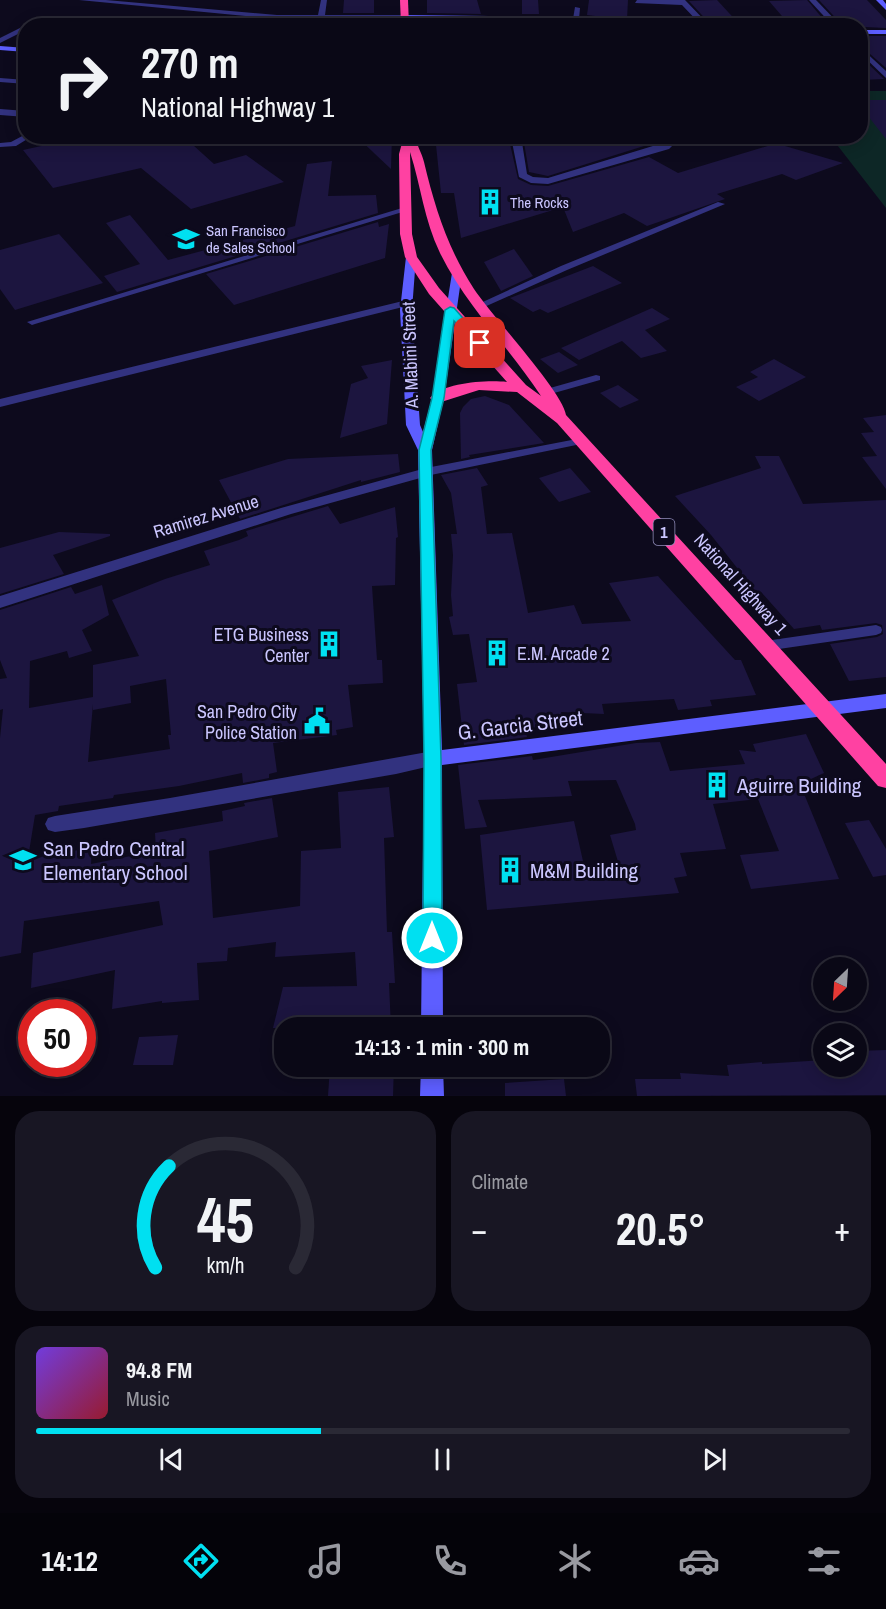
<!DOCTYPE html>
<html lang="en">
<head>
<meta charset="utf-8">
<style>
	:root { --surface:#0a0816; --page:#181623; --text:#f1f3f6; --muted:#999aa1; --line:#2a2935; --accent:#00e0f1 }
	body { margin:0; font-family:"Archivo Narrow",sans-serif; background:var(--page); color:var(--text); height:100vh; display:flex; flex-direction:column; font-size:22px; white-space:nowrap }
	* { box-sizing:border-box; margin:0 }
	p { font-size:20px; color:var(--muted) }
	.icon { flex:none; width:33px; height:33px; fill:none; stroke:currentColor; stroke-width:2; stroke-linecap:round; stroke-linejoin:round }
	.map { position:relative; height:1096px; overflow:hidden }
	.drawer { display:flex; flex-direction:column; gap:15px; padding:15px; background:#06040c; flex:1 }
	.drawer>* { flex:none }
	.guide { position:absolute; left:18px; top:18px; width:850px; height:126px; border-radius:24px; box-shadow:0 3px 15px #0003,0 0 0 2px var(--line); background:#0a0816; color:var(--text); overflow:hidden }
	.needle { width:39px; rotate:205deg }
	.fabs { position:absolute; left:813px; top:957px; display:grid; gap:12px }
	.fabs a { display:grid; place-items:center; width:54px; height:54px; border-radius:50%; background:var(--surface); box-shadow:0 3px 15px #0003,0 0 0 2px var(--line); font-size:30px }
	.speed { position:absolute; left:18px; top:999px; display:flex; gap:12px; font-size:30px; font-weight:700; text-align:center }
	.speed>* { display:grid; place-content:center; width:78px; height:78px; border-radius:50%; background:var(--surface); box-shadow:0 3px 15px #0003,0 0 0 2px var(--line); line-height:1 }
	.speed .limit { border:9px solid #d22; background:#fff; color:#111 }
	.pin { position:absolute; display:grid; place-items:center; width:51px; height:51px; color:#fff; margin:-26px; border-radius:12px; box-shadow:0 3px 9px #0006 }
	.me { position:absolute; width:66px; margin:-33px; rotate:0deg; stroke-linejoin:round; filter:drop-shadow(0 0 4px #0008) }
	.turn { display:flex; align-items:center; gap:21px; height:126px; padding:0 24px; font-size:27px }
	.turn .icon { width:78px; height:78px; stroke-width:2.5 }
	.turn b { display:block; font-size:42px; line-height:51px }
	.big { font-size:45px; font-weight:700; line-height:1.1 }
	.drawer .card { flex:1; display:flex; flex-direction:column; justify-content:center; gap:9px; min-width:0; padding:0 21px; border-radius:24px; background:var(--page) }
	.drawer .dial { align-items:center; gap:0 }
	.dial svg { height:156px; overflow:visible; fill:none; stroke:var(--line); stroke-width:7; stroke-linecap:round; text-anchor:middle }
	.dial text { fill:var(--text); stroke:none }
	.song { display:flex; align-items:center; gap:18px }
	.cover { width:72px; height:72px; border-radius:9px; background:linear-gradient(135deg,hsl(260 70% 55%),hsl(350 70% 35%)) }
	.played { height:6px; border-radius:3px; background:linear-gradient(90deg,var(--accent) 35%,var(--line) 35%) }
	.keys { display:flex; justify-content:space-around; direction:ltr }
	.heat { display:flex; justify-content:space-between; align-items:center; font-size:33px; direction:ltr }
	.drawer .tiles { flex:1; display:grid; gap:15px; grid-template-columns:1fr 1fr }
	.card:last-child { grid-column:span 2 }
	.trip { position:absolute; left:274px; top:1017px; width:336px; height:60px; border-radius:24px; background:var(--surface); box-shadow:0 3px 15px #0003,0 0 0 2px var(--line); font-weight:700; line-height:60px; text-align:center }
	.tabs { display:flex; height:96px; justify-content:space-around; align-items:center; background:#040309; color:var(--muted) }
	.tabs .icon { width:42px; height:42px }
	.tabs .current { color:var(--accent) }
	.tabs b { font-size:27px; color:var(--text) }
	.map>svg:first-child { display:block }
</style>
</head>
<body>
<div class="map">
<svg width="886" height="1096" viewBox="0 0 886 1096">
	<rect width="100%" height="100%" fill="#0d0a1d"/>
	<path fill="#0d2726" d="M861,91H886V208L831,137L861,136Z"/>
	<g fill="#1c153f" fill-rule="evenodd">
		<path d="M344,0H374V13H343Z"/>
		<path d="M427,0H477L481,14L427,13Z"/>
		<path d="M522,0H538L539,14H522Z"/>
		<path d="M589,0H628L627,20L587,15Z"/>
		<path d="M717,0L741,26H712L689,1Z"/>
		<path d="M807,0L829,26L788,23L769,1Z"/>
		<path d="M819,0H867L886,20V28L843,26Z"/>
		<path d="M427,22H483L484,26H427Z"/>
		<path d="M861,36H886V68L861,46Z"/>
		<path d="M861,57L884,79L861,80Z"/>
		<path d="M861,100H886V139L861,107Z"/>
		<path d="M87,136H105L113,146L156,136H183L214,164L246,155L284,182L191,209L141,168L53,188L23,150Z"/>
		<path d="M356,136H392L391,169Z"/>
		<path d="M575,136H654L660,141L548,176L529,172L523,137Z"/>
		<path d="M781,142L785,146L843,163L796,180L782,174L717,194L725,199L647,226L624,213L573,232L563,207L461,238L454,193H441L436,145L510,144L518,179L531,185L548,186L649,157L678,173Z"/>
		<path d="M332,161L328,196L376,195L378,213L117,292L104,276L140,264L106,223L130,215L168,260L295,226L307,164Z"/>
		<path d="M378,222L379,227L389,224L385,258L234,305L206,274Z"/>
		<path d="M59,234L103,283L15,310L0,289V250Z"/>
		<path d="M514,249L533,276L501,291L484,262Z"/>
		<path d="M593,266L622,283L548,313L540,309L533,312L510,298Z"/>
		<path d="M652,308L670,319L645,330L667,351L641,358L622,341L579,360L561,348Z"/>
		<path d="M559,352L578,365L558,373L540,359Z"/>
		<path d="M774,359L806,377L759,401L736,387L758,377L750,372Z"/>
		<path d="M392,360L387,424L340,438L351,384L368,378L361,366Z"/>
		<path d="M618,385L639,400L620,408L600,393Z"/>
		<path d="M485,396L509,405L544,443L469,455L470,457L461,459L460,413L463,407L471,399Z"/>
		<path d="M886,415V489L862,457L877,456L861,433L874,432L863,418Z"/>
		<path d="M398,454L400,472L361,482V480L240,519L219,480L288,459Z"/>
		<path d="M755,456H779L803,504L886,500V677L849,681L830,644L877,637L883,634L882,625L876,623L822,630L820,625L794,629L761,592L757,593L711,535L675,496L761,468Z"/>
		<path d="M477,468L488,485L481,487L487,534L512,533L528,613L574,605L582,624L631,621L609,583L658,576L735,660H741L756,695L710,700L712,706L678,710L674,699L602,704L604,714L561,712L564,723L525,729L527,737L464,745L457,684L477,682L469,634L453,635L449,617L453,616L451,595L453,555L451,534H457L451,493L441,475Z"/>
		<path d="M570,468L591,492L559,502L539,478Z"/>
		<path d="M328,506L340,524L395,507L398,537L396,538L395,585L372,586L377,660H382L383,683L348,685L353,727L336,730L337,735L273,743L277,772L269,774V778L243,783L242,773L179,786L114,795L113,798L59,806L58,811L35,815L28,858L92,848L91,864L156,851L155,833L223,821L222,811L245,806L244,803L272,798L278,837L209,851L213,918L300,906L301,851L341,848L338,792L389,787L394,837L384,838L387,932H392L395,983H389L391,1028H273L283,987L357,986L355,952L275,957L276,942L228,948L227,961L197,963L199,1000L162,1003V1001L112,1009L115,970L31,988L33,953L163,925L159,901L24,921L21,953L0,957V738L3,709L0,710V679L7,678L0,660V610L71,587L75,594L102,585L109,615L82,630L92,651L69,658L67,651L30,661L29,708L93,697V665L139,656L112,600L165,579L210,565L204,551L239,540L248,536L246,531ZM166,679L171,735H168L170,749L88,762L93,704V710L131,703L130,686Z"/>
		<path d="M59,532L110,534V536L53,555L64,574L0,594V548Z"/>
		<path d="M806,734L824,773L800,784L839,879L751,889L740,855L779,851L758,799L713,804L726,849L680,853L687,876L674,878L679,893L487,910L480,835L574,821L585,870L619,865L610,835L636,830L635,824L616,780L568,781L572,796L478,800L487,827L465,829L458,765L532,756L533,760L636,743L660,742L670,771L745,764L739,750L756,752L753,744Z"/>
		<path d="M869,820L886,849V875L873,877L845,823Z"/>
		<path d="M178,1035L173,1065H133L139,1037Z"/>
		<path d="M886,1050V1095L637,1096L635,1079H681L680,1073L729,1076L727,1065L762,1062V1064L824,1060V1066H856V1051Z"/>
		<path d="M330,1066H394L393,1096H328Z"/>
		<path d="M564,1079L566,1096H505V1083Z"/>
	</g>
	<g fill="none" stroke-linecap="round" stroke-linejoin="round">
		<g fill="#32327f" fill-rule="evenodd">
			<path d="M575,7L580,8L579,19L576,21L573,19Z"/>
			<path d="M26,134V136L29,138L16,146L0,147V143L11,142Z"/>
			<path d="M199,136H211L199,140Z"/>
			<path d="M272,136H279L280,137L276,139Z"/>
			<path d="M718,202L725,204L567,270L482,308H476L474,306L561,266Z"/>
			<path d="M402,208L409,210L35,324L32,325L27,322Z"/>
			<path d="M596,375L600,376V380L547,395L542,392L543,390Z"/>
			<path d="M582,438L586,439L587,441L586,443L426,476L420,472L426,468Z"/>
			<path d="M876,625L881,627L882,630L881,633L876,635L765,651L760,650L758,646L760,642L765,641Z"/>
		</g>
		<g fill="#32327f" fill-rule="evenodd">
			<path d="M79,0H106L277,15H318L321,0H327L325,15H405L409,17L405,19H325L324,26H316L317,19H277Z"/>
			<path d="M637,0H685L710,26H702L682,5L635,3Z"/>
			<path d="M809,0H816L841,26H833Z"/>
			<path d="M559,17H565L567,26H560Z"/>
			<path d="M34,21L75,24L78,26H26V30L0,43V38Z"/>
			<path d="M861,48L886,71V78L861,54Z"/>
			<path d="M0,78L26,80V84L0,82Z"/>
			<path d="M0,109L26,111V117L0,115Z"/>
			<path d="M521,136L527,174L533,177L548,178L666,142L656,136H668L676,142L669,149L548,184L531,183L519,177L512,142L410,143L406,140L410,137Z"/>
			<path d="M787,136H796L800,143L793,145Z"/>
			<path d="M407,300L413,303L411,305L0,407V399Z"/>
			<path d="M426,468L433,472L431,475L291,514L0,608V596L281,508Z"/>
			<path d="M433,751L439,754L442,759L439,764L396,774L84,828L55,832L48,830L45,824L48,818L55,816L170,798Z"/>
		</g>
		<g fill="#5d5eff" fill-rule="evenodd">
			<path d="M876,0H883L886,4V10Z"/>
			<path d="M405,15L576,17L653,26L576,21L402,19Z"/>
			<rect x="861" y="30" width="25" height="4"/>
			<path d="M0,46L26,48V52L0,50Z"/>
			<path d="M411,254L416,257L412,310L420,425L423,432L432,398L452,273L457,270L462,273L444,398L432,450L442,750L886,694V708L442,765L443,1028H421L424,759L418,450L406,425L400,310L406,257Z"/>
			<path d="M421,1066H443L444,1096H420Z"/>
		</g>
		<g fill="#ff41a2" fill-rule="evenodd">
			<path d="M400,0H408L409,26H401Z"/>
			<path d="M404,136H415C416,144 422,153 424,162C435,208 448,249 474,289C491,315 563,392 566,415L886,764V788L878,786L557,423L517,392L479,390L438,403L433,401L430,398C445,382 487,380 507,382L429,294L405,257L400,234L399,154ZM410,152C421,186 424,220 440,253C466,306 509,347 541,396L526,385L439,288L417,257L412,234Z"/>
		</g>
	</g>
	<path fill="#00e0f1" stroke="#00929d" stroke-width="1.5" d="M450,307L454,308L485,343L480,346L476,345L454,321L444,398L431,450L441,759L442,938L439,944L432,947L426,944L423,938L424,759L419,450L432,398L445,310Z"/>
	<defs>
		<g id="building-bare" transform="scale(2.07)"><path d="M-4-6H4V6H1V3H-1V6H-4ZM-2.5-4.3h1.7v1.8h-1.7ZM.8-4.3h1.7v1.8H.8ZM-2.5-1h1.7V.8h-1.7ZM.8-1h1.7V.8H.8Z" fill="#00e0f1" stroke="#0d0a1d" stroke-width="2.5" paint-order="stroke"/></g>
		<g id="school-bare" transform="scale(2.07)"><path d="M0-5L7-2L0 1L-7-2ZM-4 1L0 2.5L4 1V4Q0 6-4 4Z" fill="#00e0f1" stroke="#0d0a1d" stroke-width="2.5" paint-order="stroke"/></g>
		<g id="civic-bare" transform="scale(2.07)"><path d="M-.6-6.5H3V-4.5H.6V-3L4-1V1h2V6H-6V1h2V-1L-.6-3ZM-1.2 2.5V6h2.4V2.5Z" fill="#00e0f1" stroke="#0d0a1d" stroke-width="2.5" paint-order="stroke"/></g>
	</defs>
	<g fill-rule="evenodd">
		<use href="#building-bare" x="490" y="202"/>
		<use href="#school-bare" x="186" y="239"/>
		<use href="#building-bare" x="329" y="644"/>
		<use href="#building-bare" x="497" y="653"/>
		<use href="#civic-bare" x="317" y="721"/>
		<use href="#building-bare" x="717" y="785"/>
		<use href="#school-bare" x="23" y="860"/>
		<use href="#building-bare" x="510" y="870"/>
	</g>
	<g text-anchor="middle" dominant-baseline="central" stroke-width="6" stroke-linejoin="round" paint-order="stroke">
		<g font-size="15" fill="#cbc6ff" stroke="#0d0a1d" text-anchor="start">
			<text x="510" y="202">The Rocks</text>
			<text x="206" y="230">San Francisco<tspan x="206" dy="17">de Sales School</tspan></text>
		</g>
		<rect fill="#0d0a1d" stroke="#928ebb" stroke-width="1.5" x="653.5" y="519" width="21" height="26" rx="4.5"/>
		<g font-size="16" font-weight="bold" fill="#cbc6ff">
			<text x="664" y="532">1</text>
		</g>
		<g font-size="18" fill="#cbc6ff" stroke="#0d0a1d">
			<text transform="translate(410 355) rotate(-92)">A. Mabini Street</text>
			<text transform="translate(206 516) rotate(-17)">Ramirez Avenue</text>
			<text transform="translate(741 584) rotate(48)">National Highway 1</text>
		</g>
		<g font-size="18" fill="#cbc6ff" stroke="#0d0a1d" text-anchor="end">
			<text x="309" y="634">ETG Business<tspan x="309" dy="21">Center</tspan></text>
			<text x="517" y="653" text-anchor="start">E.M. Arcade 2</text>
			<text x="297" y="711">San Pedro City<tspan x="297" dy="21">Police Station</tspan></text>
		</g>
		<g font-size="21" fill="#cbc6ff" stroke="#0d0a1d">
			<text transform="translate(520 725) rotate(-7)">G. Garcia Street</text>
		</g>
		<g font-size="21" fill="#cbc6ff" stroke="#0d0a1d" text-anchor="start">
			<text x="737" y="785">Aguirre Building</text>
			<text x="43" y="848">San Pedro Central<tspan x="43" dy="24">Elementary School</tspan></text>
			<text x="530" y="870">M&amp;M Building</text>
		</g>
	</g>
</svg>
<div class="fabs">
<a><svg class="needle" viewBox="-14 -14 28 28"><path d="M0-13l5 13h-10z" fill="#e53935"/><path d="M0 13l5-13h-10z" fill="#999aa1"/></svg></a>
<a><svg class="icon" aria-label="layers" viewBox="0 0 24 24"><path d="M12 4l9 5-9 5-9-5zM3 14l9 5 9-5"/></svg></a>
</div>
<div class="speed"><div class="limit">50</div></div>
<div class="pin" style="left:480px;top:343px;background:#d93025"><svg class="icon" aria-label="arrive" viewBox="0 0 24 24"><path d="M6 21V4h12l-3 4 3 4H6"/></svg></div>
<svg class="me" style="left:432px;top:938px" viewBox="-20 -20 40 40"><circle r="17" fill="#00e0f1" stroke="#fff" stroke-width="3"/><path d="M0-11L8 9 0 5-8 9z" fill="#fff"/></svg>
<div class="trip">14:13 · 1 min · 300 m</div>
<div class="guide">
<div class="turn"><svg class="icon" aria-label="right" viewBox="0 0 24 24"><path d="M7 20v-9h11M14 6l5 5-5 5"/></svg><div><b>270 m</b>National Highway 1</div></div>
</div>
</div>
<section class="drawer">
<div class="tiles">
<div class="card dial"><svg viewBox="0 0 100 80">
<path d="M14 69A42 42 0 1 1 86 69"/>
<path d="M14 69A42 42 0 0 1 21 17" stroke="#00e0f1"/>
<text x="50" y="56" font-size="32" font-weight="700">45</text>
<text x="50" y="72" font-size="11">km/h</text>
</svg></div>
<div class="card"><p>Climate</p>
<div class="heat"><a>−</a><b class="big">20.5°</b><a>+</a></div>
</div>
<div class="card">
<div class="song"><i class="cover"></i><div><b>94.8 FM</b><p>Music</p></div></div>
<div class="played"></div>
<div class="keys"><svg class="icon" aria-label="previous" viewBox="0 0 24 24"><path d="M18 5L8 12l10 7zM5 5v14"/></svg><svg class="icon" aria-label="pause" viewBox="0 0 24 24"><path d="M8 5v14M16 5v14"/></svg><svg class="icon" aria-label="next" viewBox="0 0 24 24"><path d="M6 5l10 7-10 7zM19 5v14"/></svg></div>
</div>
</div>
</section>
<nav class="tabs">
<b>14:12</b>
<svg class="icon current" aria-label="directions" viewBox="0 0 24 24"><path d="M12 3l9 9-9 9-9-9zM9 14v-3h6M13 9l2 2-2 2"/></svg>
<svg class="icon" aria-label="music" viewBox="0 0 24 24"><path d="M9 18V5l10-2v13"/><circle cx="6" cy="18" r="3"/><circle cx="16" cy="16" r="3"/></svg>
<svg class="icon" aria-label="phone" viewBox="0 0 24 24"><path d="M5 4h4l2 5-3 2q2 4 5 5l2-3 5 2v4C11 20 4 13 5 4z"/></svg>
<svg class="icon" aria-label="climate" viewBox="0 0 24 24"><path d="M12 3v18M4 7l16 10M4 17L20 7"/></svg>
<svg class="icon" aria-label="car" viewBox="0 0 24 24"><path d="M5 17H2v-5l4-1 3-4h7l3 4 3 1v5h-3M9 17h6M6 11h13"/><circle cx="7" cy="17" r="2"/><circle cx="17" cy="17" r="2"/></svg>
<svg class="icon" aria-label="filters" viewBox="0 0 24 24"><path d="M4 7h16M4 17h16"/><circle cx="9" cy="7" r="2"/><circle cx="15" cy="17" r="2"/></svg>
</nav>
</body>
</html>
